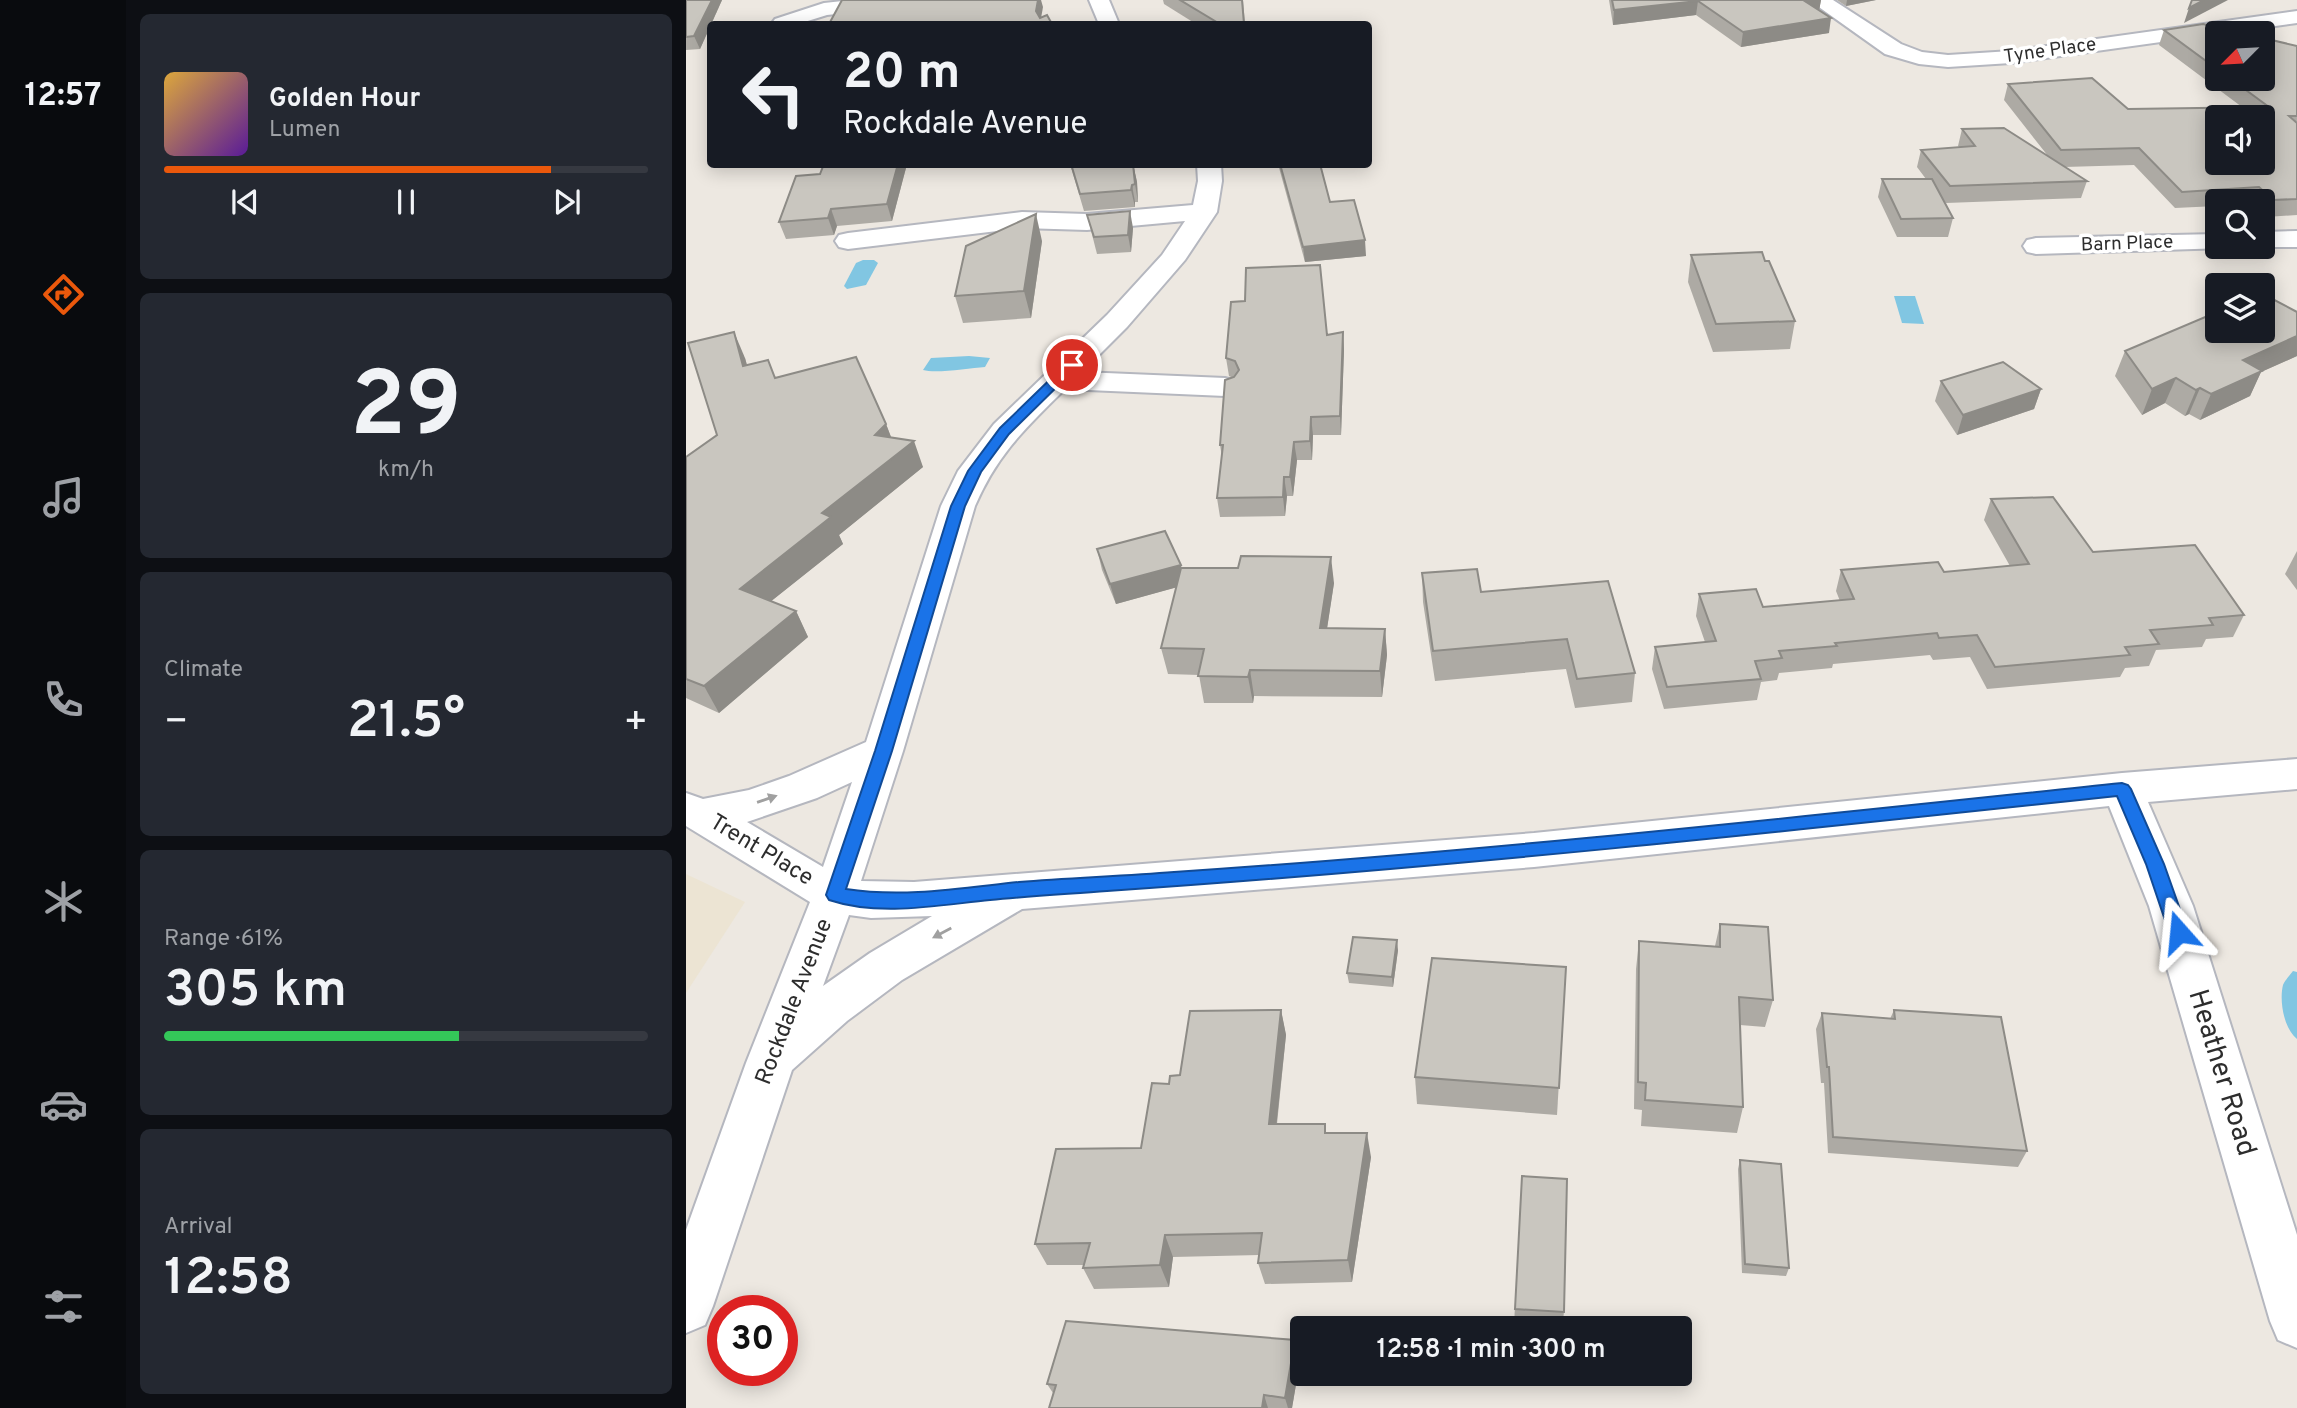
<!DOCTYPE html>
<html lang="en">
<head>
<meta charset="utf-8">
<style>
	:root { --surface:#171b24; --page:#242831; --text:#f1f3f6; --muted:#9ea1a6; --line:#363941; --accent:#ea580c }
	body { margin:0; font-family:Overpass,sans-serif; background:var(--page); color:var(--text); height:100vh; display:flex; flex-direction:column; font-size:26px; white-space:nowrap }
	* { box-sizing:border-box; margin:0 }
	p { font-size:23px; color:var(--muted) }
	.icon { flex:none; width:38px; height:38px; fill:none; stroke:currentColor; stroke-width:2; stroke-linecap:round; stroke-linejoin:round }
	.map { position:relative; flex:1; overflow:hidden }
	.sheet { display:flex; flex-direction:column; gap:14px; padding:14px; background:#0d0f14; width:560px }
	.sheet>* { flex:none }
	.hud { position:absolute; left:21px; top:21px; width:665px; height:147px; border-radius:7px; box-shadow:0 4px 18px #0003; background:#171b24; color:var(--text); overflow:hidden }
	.needle { width:46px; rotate:246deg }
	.buttons { position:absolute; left:1519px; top:21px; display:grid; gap:14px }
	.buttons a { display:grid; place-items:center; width:70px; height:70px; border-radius:7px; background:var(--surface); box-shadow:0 4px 18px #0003; font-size:35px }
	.speed { position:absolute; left:21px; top:1295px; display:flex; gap:14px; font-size:35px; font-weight:700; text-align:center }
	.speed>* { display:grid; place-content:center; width:91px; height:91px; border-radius:50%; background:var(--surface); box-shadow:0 4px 18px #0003; line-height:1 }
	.speed .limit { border:10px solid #d22; background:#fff; color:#111 }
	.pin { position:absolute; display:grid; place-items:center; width:60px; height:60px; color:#fff; margin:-30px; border:4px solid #fff; border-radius:50%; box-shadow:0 2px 7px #0007 }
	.me { position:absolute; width:77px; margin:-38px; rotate:342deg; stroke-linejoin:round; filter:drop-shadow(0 0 5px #0008) }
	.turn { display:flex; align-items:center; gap:24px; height:147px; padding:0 21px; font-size:32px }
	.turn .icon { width:91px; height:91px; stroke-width:2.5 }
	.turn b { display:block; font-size:49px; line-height:60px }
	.big { font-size:52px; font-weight:600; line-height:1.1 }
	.sheet .card { flex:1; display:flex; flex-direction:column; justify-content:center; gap:10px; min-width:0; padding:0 24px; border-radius:10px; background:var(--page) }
	.sheet .dial { align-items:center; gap:0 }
	.dial b { font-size:91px; line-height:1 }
	.song { display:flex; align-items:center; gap:21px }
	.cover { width:84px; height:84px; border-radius:10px; background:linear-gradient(135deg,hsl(40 70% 55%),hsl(270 70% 35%)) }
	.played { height:7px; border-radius:4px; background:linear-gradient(90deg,var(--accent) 80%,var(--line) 80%) }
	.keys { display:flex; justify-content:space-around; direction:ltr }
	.heat { display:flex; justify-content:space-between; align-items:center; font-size:38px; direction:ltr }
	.charge { height:10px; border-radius:5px; background:linear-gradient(90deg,#34c759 61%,var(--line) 0) }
	.trip { position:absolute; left:604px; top:1316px; width:402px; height:70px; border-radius:7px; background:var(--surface); box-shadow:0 4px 18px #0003; font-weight:600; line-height:70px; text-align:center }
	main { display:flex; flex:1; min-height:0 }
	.tab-bar { display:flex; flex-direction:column; width:126px; justify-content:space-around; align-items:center; background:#090b0e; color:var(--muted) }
	.tab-bar .icon { width:49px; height:49px }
	.tab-bar .current { color:var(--accent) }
	.tab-bar b { font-size:32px; color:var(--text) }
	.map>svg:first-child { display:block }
</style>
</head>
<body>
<main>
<nav class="tab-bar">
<b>12:57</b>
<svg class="icon current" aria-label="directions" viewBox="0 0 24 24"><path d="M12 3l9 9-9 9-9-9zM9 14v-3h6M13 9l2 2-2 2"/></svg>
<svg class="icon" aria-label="music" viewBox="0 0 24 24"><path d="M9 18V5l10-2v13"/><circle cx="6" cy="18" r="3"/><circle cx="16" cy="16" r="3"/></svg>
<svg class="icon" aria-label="phone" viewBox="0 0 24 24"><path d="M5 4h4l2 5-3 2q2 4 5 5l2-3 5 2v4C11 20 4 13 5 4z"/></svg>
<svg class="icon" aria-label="climate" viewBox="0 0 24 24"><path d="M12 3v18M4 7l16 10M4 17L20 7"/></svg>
<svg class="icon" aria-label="car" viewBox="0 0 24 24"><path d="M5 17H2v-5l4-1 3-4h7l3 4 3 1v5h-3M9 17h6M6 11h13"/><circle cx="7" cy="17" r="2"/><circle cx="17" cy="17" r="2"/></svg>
<svg class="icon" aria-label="filters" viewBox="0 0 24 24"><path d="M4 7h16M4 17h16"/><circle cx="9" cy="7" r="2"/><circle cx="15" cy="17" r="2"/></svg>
</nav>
<section class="sheet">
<div class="card">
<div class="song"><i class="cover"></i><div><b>Golden Hour</b><p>Lumen</p></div></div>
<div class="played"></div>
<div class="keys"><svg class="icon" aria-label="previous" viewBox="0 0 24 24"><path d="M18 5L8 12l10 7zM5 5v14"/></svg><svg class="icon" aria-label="pause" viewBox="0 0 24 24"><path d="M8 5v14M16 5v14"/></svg><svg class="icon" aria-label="next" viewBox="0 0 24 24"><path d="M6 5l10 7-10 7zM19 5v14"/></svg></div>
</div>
<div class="card dial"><b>29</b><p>km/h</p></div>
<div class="card"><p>Climate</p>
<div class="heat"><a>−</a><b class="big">21.5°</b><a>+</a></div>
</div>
<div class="card"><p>Range · 61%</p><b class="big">305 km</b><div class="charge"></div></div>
<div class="card"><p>Arrival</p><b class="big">12:58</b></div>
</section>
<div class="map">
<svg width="1611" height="1408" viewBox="0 0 1611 1408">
	<rect width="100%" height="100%" fill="#ede8e1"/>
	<path fill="#ece4d3" d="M0,874L59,902L0,993Z"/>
	<g fill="#81c6e2">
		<path d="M177,260H188L192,263L180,285L161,289L158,286L170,263Z"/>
		<path d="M1208,296H1229L1238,324L1216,323Z"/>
		<path d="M283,356L304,358L299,367C283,368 250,374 237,370L245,358Z"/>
		<path d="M1607,971L1611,972V1039C1598,1029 1593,1001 1597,985C1599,980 1604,975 1607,971Z"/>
	</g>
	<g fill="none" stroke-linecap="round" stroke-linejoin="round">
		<g stroke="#b5b7bf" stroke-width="4">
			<g id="minor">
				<path d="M166,0H234L231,4L224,6L141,15L112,24L86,23L89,19L138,3Z"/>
				<path d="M403,0H423L433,24H413Z"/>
				<path d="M1123,0H1147L1215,44L1236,52L1262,55L1325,51L1611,11V23L1325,63L1262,67L1233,64L1199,54Z"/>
				<path d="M511,164H535L536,181L531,212L499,260L441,327L396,372L539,378L550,381L554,387L550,393L539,396L379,389C339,429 312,453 289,506L217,751L175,881L228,882L848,833L1436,773L1611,759V789L1462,802L1507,906L1611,1235V1348L1592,1340L1584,1321L1463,906L1423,806L848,867L336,909L216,980L161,1021L106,1070L27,1306L19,1325L0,1333V1230L60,1063L124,902L0,826V793L17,799L63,790L103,776L180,742L255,506L272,471L308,424L421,315L476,255L499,221L401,230L336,228L162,249L153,247L149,241L153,235L162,233L336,212L401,214L507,205L512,181ZM166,782L137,867L61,822L131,798ZM163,915L185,918L246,916L184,953L137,986Z"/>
				<path d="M1611,231V247H1572H1577V232Z"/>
				<path d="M1531,234V247L1540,248L1350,254L1341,252L1337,246L1341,240L1350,238Z"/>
			</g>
		</g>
		<use href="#minor" fill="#fff" fill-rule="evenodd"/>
	</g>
	<g fill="#adaaa4">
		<path d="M0,0H36L14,49L0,50Z"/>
		<path d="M477,0H557L559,24H510L478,4Z"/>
		<path d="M923,0H1135L1133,11L1143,33L1055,47L1010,15L927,25Z"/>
		<path d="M1151,0H1190L1160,6Z"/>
		<path d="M1478,30L1531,33V79H1577L1611,46V215L1580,217L1577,214V201H1531V206L1489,208L1448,165L1378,167L1401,181L1395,198L1260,203L1256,198L1267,218L1262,237H1211L1192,197L1196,179H1240L1231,167L1235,150L1273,147L1272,146L1276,129L1362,156L1318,100L1322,84L1442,109L1556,107L1473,45Z"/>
		<path d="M138,164H221L206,221L151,226L148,235L100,239L93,222L134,174Z"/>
		<path d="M384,164H442L443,166L447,164L451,182L452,202H449V207L398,211Z"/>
		<path d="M592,164H634L644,202L680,256L619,262Z"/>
		<path d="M401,215L447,228L445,252L411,254Z"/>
		<path d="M356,241L345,318L277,323L269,296Z"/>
		<path d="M1005,255L1079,261L1109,321L1104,349L1027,352L1002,282Z"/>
		<path d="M1611,312V356L1575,372L1564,396L1514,420L1503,414L1499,416L1479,403L1456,415L1429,376L1439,351Z"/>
		<path d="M657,332L658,350L655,435H627L626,460H611L607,496H601L599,516L534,517L531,498L536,457L534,445L547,378L543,376L540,358Z"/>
		<path d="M59,358L61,365L82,360L89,378L200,424L205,437L237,467L153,535L157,544L85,601L110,611L122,637L33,713L0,698V457L31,435Z"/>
		<path d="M1255,381L1355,389L1348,409L1271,435L1249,401Z"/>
		<path d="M1305,499L1407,552L1558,615L1547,637L1520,639L1516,647L1470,650L1463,666L1439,668L1434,677L1301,689L1284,657L1247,660L1244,655L1147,664L1146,668L1093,673L1091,680L1075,682L1071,700L978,709L966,669L969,647L1019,642L1010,616L1013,594L1077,607L1154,601L1150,591L1155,570L1258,572L1324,566L1298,520Z"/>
		<path d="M411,549L495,568L648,583L641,628L699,629L701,655L696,697L568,696L567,703H518L513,675L482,674L475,648L491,587L430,604L416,570Z"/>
		<path d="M1611,551V590L1599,574Z"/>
		<path d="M736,573L795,592L949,673L946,702L889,708L880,669L749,681L737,602Z"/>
		<path d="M1034,924L1087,1000L1079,1027L1054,1025L1057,1107L1051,1133L955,1126L956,1110L948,1109L950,969L953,941L1029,946Z"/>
		<path d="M712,950L707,987L663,983L661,973Z"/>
		<path d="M880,967L871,1115L731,1104L729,1077Z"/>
		<path d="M595,1010L600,1035L591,1124L640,1133L685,1157L666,1282L579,1284L572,1263L573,1255L487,1257L483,1287L408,1289L397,1268L398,1265H361L349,1244L455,1148L483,1084L494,1075Z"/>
		<path d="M1208,1010L1341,1151L1332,1167L1142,1153L1138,1083H1135L1130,1029L1136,1013L1204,1019Z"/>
		<path d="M1054,1160L1103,1268L1100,1276L1056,1273L1052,1169Z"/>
		<path d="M836,1176L878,1312L876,1328L828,1325Z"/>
		<path d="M609,1340L614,1361L606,1408H363L367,1393L361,1384Z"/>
	</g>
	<g fill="#8d8b86">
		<path d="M26,0H36L14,49L8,36Z"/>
		<path d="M352,0H355L357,7L354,24L350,11Z"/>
		<path d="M1116,0H1135L1133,11Z"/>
		<path d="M1161,0H1190L1160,6Z"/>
		<path d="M1518,0H1542L1498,23L1503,8Z"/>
		<path d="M1012,1L1010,15L927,25L928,10Z"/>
		<path d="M1145,18L1143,33L1055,47L1057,32Z"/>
		<path d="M212,164H221L206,221L201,204Z"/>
		<path d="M447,164L451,182L452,202L449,184Z"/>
		<path d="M446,185L449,202V207L445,190Z"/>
		<path d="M145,209L151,226L148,235L142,218Z"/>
		<path d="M444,211L447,228L445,252L442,235Z"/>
		<path d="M350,214L356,241L345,318L338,291Z"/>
		<path d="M679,240L680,256L619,262L617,247Z"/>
		<path d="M48,332L59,358L68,392L57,366Z"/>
		<path d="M657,332L658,350L655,435L654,416Z"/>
		<path d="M1611,336V356L1575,372L1564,396L1514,420L1525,394L1557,360Z"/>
		<path d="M1490,378L1479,403L1456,415L1466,389Z"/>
		<path d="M1514,388L1503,414L1499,416L1510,390Z"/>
		<path d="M1355,389L1348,409L1271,435L1277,415Z"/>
		<path d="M625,417L627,435L626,460L624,441Z"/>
		<path d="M200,424L210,450L189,435Z"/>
		<path d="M228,441L237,467L153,535L157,544L68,615L54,589L136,513Z"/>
		<path d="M608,442L611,460L607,496L604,477Z"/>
		<path d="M598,477L601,496L599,516L597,497Z"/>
		<path d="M645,557L648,583L637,655L634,628Z"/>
		<path d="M495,565L499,585L430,604L424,584Z"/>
		<path d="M110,611L122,637L33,713L18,686Z"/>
		<path d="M699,629L701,655L696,697L694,671Z"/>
		<path d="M564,670L568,696L567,703L562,677Z"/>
		<path d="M711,940L712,950L707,987L706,977Z"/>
		<path d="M595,1010L600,1035L588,1147L583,1124Z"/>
		<path d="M681,1133L685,1157L666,1282L662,1260Z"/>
		<path d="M479,1235L487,1257L483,1287L474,1265Z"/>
		<path d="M609,1340L614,1361L606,1408H602L599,1398Z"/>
		<path d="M578,1395L582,1408H576Z"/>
	</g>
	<g fill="#c9c6bf" stroke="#8d8b86" stroke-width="2" fill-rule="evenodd">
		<path d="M0,0H26L8,36L0,37Z"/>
		<path d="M156,0H352L350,11L354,18L361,15L366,24H143Z"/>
		<path d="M494,0H556L558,24H534Z"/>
		<path d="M926,0H1117L1145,18L1057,32L1012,1L928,10Z"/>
		<path d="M1506,0H1518L1503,8Z"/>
		<path d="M1517,24L1556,33H1531V69L1478,30Z"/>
		<path d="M1577,38L1611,46V116H1603L1611,123V199L1587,200L1573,187L1496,192L1453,148L1375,150L1322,84L1406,78L1442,109L1583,107L1545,79H1577ZM1531,117H1577V163H1531Z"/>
		<path d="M1318,128L1401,181L1264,186L1235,150L1289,146L1276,129Z"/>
		<path d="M138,164H212L201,204L145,209L142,218L93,222L110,176L134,174Z"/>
		<path d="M385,164H442L443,166L447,164L449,184L446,185L445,190L394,194Z"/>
		<path d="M594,164H634L644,202L668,200L679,240L617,247Z"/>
		<path d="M1196,179H1246L1267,218L1215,219Z"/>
		<path d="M444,211L442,235L408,237L401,215Z"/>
		<path d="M350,214L338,291L269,296L280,246Z"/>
		<path d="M1076,252L1079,261H1083L1109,321L1030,324L1005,255Z"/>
		<path d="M634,265L641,335L657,332L654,416L625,417L624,441L608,442L604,477H598L597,497L531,498L537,445H534L539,380L548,377L553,370L549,361L540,358L545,302L559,301L560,268Z"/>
		<path d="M1577,294L1611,312V336L1557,360L1576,371L1525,394L1514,388L1510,390L1490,378L1466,389L1439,351L1531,312V331H1577Z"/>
		<path d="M48,332L57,366L82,360L89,378L170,357L200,424L189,435L228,441L136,513L145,517L54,589L110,611L18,686L0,679V457L31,435L2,343Z"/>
		<path d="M1317,362L1355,389L1277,415L1255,381Z"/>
		<path d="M1367,497L1407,552L1509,545L1558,615L1523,618L1527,625L1464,630L1473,644L1439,647L1444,655L1309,667L1291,635L1253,638L1251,633L1149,643L1151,646L1093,651L1096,658L1069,661L1075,679L981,687L969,647L1030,641L1013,594L1070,589L1077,607L1168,599L1155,570L1252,562L1258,572L1343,564L1305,499Z"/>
		<path d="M479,531L495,565L424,584L411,549Z"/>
		<path d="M555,556L645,557L634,628L699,629L694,671L564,670L562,677L512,676L518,649L475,648L495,568H552Z"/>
		<path d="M791,569L795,592L922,581L949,673L891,679L881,639L747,651L736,573Z"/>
		<path d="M1034,924L1082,927L1087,1000L1053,997L1057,1107L959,1100L960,1083L952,1082L953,941L1034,947Z"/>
		<path d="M667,937L711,940L706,977L661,973Z"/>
		<path d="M746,958L880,967L873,1088L729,1077Z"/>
		<path d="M595,1010L583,1124H639V1133H681L662,1260L572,1263L576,1233L479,1235L474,1265L397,1268L404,1243L349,1244L370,1149L455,1148L466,1083L483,1084L484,1076L494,1075L504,1011Z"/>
		<path d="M1208,1010L1315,1017L1341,1151L1147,1137L1143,1067H1141L1136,1013L1209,1019Z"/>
		<path d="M1054,1160L1095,1164L1103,1268L1059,1264Z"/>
		<path d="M836,1176L881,1179L878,1312L829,1309Z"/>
		<path d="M380,1321L609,1340L599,1398L578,1395L576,1408H363L370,1385L361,1384Z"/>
	</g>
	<defs><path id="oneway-solid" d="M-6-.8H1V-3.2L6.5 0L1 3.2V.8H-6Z" transform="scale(1.75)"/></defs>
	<g fill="#a0a0a0">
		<use href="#oneway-solid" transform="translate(81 799) rotate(-19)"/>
		<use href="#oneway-solid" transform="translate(256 933) rotate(152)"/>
	</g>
	<path fill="#1a73e8" stroke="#114b97" stroke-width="2" d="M386,362L392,365L390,368L323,434L295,472L279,506L206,751L160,889C218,898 276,888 333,882C385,878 436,876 488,872C804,851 1121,816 1436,783L1442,785L1445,789L1478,864L1502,932L1499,937L1493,939L1486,937L1483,932L1460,864L1431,796C1095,832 759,868 421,891C382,894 343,896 304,900C253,905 194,917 143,900L140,895L189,751L265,506L282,471L314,428L381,363Z"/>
	<g text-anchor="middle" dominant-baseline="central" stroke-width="7" stroke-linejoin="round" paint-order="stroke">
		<g font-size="19" fill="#2d2d2d" stroke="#fff">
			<text transform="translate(1364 51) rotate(-8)">Tyne Place</text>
			<text transform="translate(1441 244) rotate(-2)">Barn Place</text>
		</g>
		<g font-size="23" fill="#2d2d2d" stroke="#fff">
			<text transform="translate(75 851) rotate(31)">Trent Place</text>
			<text transform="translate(109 1002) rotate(-69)">Rockdale Avenue</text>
		</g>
		<g font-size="28" fill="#2d2d2d" stroke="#fff">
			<text transform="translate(1535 1073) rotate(73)">Heather Road</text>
		</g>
	</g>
</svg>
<div class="buttons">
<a><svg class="needle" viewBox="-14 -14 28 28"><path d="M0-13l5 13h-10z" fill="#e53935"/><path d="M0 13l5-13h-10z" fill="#9ea1a6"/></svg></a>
<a><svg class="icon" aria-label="sound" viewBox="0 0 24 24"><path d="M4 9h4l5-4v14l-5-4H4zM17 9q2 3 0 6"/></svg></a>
<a><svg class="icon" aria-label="search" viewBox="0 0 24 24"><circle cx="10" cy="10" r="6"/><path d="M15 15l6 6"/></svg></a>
<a><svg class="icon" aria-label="layers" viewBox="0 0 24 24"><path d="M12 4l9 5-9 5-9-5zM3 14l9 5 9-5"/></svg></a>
</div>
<div class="speed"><div class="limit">30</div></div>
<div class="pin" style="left:386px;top:365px;background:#d93025"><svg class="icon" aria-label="arrive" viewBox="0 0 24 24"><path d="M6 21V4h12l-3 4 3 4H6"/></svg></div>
<svg class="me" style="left:1493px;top:932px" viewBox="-20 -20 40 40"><path d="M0-17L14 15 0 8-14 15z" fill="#1a73e8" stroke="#fff" stroke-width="4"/></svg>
<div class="trip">12:58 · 1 min · 300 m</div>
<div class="hud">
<div class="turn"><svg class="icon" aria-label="left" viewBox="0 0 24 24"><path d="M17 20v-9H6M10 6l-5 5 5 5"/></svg><div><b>20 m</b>Rockdale Avenue</div></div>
</div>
</div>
</main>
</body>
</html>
